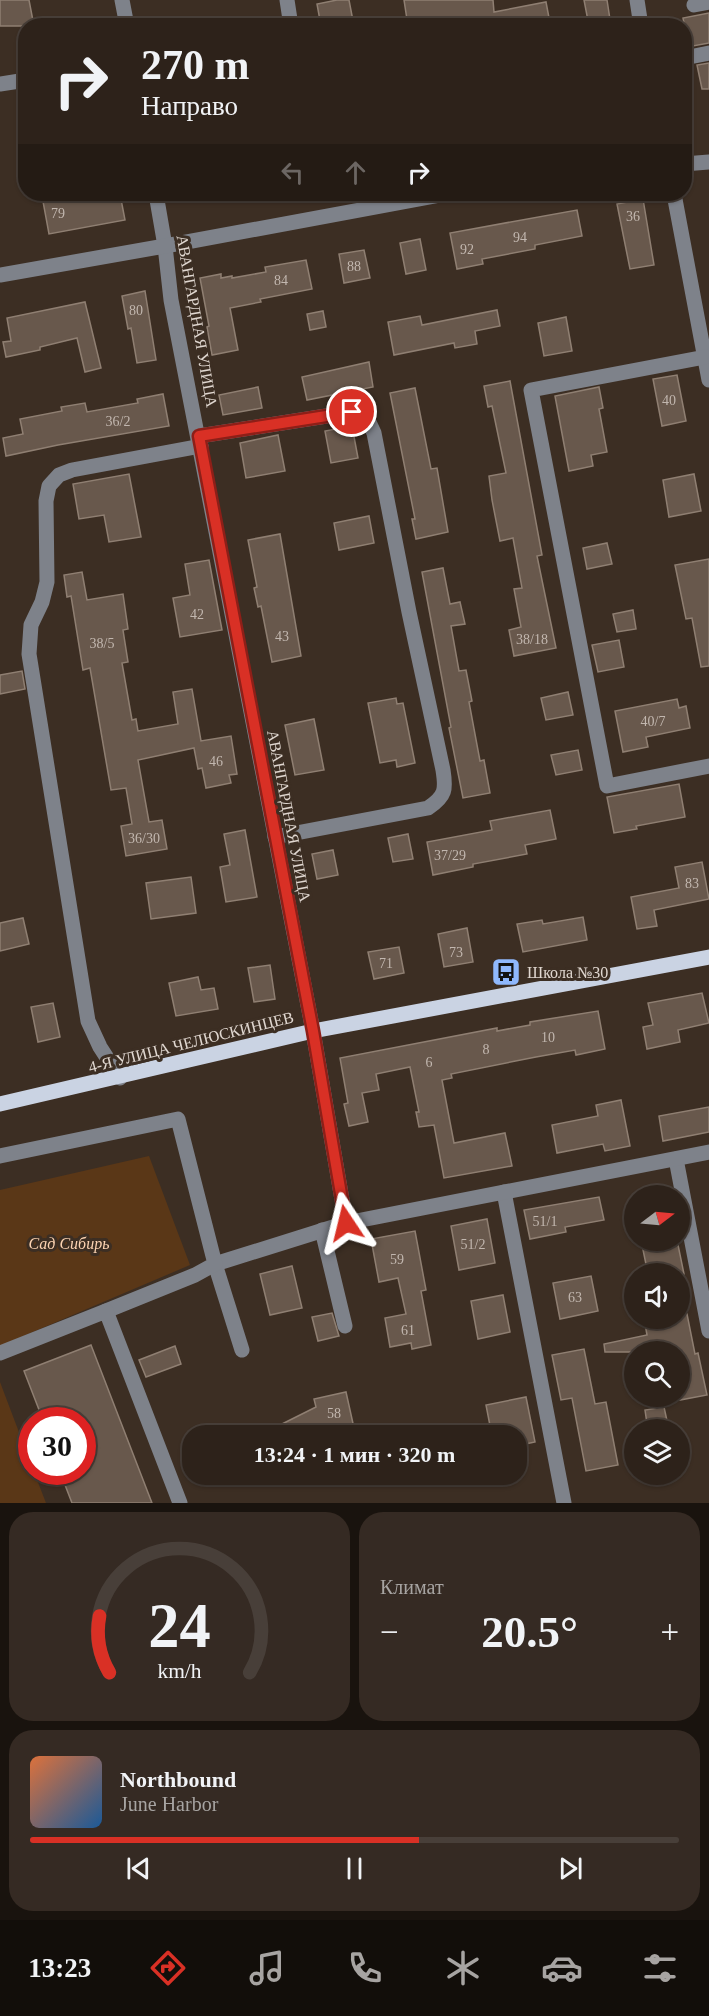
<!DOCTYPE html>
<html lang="ru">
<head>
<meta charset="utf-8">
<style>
	:root { --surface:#2d221a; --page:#352a23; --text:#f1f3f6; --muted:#a7a4a2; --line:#483f39; --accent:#d93025 }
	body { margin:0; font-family:Georgia,serif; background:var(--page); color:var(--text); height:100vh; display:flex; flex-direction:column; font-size:22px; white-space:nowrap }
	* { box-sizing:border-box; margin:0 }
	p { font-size:20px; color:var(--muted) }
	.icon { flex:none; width:33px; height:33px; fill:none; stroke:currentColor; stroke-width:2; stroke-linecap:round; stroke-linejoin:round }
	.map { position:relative; height:1503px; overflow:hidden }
	.drawer { display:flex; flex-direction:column; gap:9px; padding:9px; background:#19130e; flex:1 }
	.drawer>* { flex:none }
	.top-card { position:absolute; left:18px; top:18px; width:674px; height:183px; border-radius:24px; box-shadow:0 2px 4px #0004,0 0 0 2px var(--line); background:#2d221a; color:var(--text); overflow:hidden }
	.needle { width:39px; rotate:74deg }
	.tools { position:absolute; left:624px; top:1185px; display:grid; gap:12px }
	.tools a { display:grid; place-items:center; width:66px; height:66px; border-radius:50%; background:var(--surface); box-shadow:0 2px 4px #0004,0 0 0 2px var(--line); font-size:30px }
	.speed { position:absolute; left:18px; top:1407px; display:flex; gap:12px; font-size:30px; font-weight:700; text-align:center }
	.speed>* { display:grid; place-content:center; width:78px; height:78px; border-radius:50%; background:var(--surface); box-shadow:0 2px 4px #0004,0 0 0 2px var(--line); line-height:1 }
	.speed .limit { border:9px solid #d22; background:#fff; color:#111 }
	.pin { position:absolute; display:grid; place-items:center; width:51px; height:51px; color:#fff; margin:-26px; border:3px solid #fff; border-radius:50%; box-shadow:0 2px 6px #0007 }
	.me { position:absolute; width:66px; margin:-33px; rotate:350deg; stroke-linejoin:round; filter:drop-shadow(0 0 4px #0008) }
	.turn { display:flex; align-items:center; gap:21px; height:126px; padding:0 24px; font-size:27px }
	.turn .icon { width:78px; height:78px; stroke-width:2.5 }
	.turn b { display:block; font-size:42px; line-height:51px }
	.lanes { display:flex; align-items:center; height:57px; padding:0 24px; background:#0003; justify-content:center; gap:30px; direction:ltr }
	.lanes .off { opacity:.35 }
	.big { font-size:45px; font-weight:700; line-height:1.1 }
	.drawer .card { flex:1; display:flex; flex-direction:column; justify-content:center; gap:9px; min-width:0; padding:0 21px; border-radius:24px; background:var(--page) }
	.drawer .dial { align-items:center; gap:0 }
	.dial svg { height:156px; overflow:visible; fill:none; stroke:var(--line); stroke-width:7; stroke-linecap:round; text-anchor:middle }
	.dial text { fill:var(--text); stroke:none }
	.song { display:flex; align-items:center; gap:18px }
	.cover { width:72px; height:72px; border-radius:9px; background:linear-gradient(135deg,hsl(20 70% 55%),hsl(210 70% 35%)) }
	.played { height:6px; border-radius:3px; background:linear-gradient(90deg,var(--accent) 60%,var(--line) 60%) }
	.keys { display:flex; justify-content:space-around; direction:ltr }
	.heat { display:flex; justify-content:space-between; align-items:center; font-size:33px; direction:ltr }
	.drawer .tiles { flex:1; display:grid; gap:9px; grid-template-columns:1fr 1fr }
	.card:last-child { grid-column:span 2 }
	.trip { position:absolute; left:182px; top:1425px; width:345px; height:60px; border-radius:24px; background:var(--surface); box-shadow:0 2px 4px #0004,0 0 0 2px var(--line); font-weight:700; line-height:60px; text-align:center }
	.dock { display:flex; height:96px; justify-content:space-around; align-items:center; background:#120e0a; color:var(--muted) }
	.dock .icon { width:42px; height:42px }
	.dock .on { color:var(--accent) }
	.dock b { font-size:27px; color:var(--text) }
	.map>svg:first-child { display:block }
</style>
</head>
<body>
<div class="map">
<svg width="709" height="1503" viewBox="0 0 709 1503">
	<rect width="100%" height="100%" fill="#3c2e23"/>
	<g fill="#5a3717">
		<path d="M149,1156L190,1265L0,1346V1190Z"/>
		<path d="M0,1382L31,1464L32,1472H34L46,1503H0Z"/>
	</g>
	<g fill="#68584c" stroke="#8f7f72" stroke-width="1.5">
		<path d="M0,0H29L34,26H0Z"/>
		<path d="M337,0H349L354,26H321L317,4Z"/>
		<path d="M404,0H493L494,12L546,2L550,23L538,26H408Z"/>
		<path d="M584,0H607L611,26H589Z"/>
		<path d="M709,13V43L693,46L691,38H687L683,18Z"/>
		<path d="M709,63V89H702L697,65Z"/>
		<path d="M56,194H120L125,220L49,234L42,196Z"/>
		<path d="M643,199L654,265L630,269L617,204Z"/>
		<path d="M577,210L582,236L535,245V249L482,259L483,264L457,269L450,233Z"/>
		<path d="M420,239L426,270L406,274L400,243Z"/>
		<path d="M364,250L370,278L344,283L339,254Z"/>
		<path d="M306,260L312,289L260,299L261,302L230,308L238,350L212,355L207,327L209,326L200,278L221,274V278L232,276V278L266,272L265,267Z"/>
		<path d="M145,291L156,360L137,363L131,328L128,329L122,296Z"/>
		<path d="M85,302L101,368L85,372L77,338L40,347V350L6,357L3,342L11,341L7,318Z"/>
		<path d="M497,310L500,326L475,331L477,344L455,348L454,343L394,355L388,322L420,316L422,325Z"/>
		<path d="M323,311L326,327L310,330L307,314Z"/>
		<path d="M566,317L572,351L544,356L538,323Z"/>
		<path d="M369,362L373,387L307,400L302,377Z"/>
		<path d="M677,375L686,421L662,426L653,379Z"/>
		<path d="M510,381L542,555L537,556L556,648L514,656L509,630L521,627L514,589L522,588L513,538L500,541L492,500L489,476L506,473L492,406L488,407L484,386Z"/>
		<path d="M258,387L262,408L223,415L219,395Z"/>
		<path d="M599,387L603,408L599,409L607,452L591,455L593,466L569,471L555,396Z"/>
		<path d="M415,388L431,469L437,468L448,532L416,539L412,519H415L390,393Z"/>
		<path d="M163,394L169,426L58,445L6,456L3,438L23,434L20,419L62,411L61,407L85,403L87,412L138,403L137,399Z"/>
		<path d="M352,426L358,458L331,463L325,431Z"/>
		<path d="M278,435L285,471L246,478L240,443Z"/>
		<path d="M129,474L141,537L109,542L104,515L79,519L73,484Z"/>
		<path d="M694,474L701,511L669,517L663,480Z"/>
		<path d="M369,516L374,543L339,550L334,523Z"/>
		<path d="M280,534L301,656L272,662L261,606L258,607L254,588L257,587L248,540Z"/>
		<path d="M607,543L612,564L587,569L583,548Z"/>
		<path d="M709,559V666L701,667L692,618L686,619L675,565Z"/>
		<path d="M209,560L222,630L180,637L173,598L190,595L185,564Z"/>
		<path d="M443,568L450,604L460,602L465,624L451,626L459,671L466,670L472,701L469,702L480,761L484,760L490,793L463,798L449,728L451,727L422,572Z"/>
		<path d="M82,572L87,600L123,594L128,629L123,630L128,662L122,663L132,720L136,719L138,731L178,724L173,692L192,689L201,741L231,736L237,774L229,775L231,783L206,788L202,768L198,769L194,748L138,760L149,822L162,820L167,849L126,856L121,826L132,824L126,788L111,790L90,668L83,670L71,596L67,597L64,575Z"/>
		<path d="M633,610L636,629L617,632L613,614Z"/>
		<path d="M619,640L624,667L598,672L592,645Z"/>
		<path d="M22,671L25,689L0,694V675Z"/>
		<path d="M568,692L573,715L546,720L541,698Z"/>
		<path d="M396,698L397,704L403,703L415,763L397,767L396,760L380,763L368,703Z"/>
		<path d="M677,699L679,708L686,706L690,728L646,737L648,747L623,752L615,711Z"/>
		<path d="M314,719L324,770L295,775L285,725Z"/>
		<path d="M578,750L582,770L556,775L551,755Z"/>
		<path d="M679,784L685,817L636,826L637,829L614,833L607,797Z"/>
		<path d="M550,810L556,839L525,845L527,854L473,864V867L433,875L427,842L492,830L490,821Z"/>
		<path d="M245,830L257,897L226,902L220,867L230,865L224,834Z"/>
		<path d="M408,834L413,859L393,862L388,838Z"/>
		<path d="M333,850L338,875L317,879L312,854Z"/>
		<path d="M702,862L709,899L654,910L657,926L637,929L631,897L679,888L675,867Z"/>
		<path d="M191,877L196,913L151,919L146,883Z"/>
		<path d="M583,917L587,940L523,952L517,924L542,920L543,924Z"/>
		<path d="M23,918L29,944L0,951V923Z"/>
		<path d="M467,928L473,962L444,967L438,934Z"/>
		<path d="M399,947L404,973L374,979L368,952Z"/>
		<path d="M270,965L275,999L254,1002L248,968Z"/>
		<path d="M198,977L201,990L214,988L218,1009L176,1016L169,983Z"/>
		<path d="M702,993L709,1023L678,1030L680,1042L647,1049L643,1027L653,1025L648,1003Z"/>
		<path d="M53,1003L60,1037L38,1042L31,1007Z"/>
		<path d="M598,1011L605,1049L576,1055L575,1050L536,1057L451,1074L452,1078L442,1080L454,1143L505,1133L512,1166L444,1178L434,1125L419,1127L416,1112H419L410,1067L376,1074L379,1090L362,1093L368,1122L349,1126L344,1104L348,1103L340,1058L497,1028V1031L530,1025V1022Z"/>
		<path d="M621,1100L630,1146L605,1151L603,1144L557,1153L552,1125L598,1116L596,1105Z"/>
		<path d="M709,1107V1132L663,1141L659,1116Z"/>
		<path d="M599,1197L604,1220L565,1227L566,1232L530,1239L524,1210Z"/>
		<path d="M487,1219L495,1263L459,1270L451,1226Z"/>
		<path d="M415,1231L426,1290L421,1291L431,1345L412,1349L411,1343L390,1347L385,1318L406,1314L398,1278L379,1282L371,1239Z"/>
		<path d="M641,1240H677L684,1274H648Z"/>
		<path d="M292,1266L302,1308L270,1315L260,1274Z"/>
		<path d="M591,1276L598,1311L560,1319L553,1283Z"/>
		<path d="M503,1295L510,1332L478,1339L471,1301Z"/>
		<path d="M332,1313L339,1336L318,1341L312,1317Z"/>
		<path d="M680,1314H687L695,1354L698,1353L707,1395L680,1400V1352H605L604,1344L647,1335L644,1318H680Z"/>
		<path d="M91,1345L152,1503H72L60,1472H82V1420H43L24,1371Z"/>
		<path d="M175,1346L181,1364L146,1377L139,1360Z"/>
		<path d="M584,1349L595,1404L606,1402L618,1465L586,1471L572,1398L561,1400L552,1355Z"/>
		<path d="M346,1392L354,1428L319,1436H258L316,1407L314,1399Z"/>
		<path d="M526,1397L535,1442L516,1446V1436H492L486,1405Z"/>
		<path d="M664,1407L669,1430H648L645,1410Z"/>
	</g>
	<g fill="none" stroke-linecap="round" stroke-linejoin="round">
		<g stroke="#7e828a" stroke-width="15">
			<path d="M122,0L127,26"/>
			<path d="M287,0L291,26"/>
			<path d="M637,0L641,26"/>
			<path d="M694,5L709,2"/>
			<path d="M684,58L709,53"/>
			<path d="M0,84L26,80"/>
			<path d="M684,164L709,162"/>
			<path d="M156,194L165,246L171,300L313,1031L346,1223L215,1264L242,1350"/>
			<path d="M674,194L709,380"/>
			<path d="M0,275L165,246L446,194"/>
			<path d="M705,357L531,390L607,786L709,766"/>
			<path d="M199,436L352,412L367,418L374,433L409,612L443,770C446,789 446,796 428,808L275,837"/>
			<path d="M120,1078L100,1047L88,1021L29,654L31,625L42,602L47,582L46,501L49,486L59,475L72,470L201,446"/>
			<path d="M0,1156L178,1119L215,1264L195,1275L106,1311"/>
			<path d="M676,1159L709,1331"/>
			<path d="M504,1192L564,1503"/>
			<path d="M346,1223L709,1152"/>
			<path d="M322,1230L345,1326"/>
			<path d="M0,1353L106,1311L180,1503"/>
		</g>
		<path stroke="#cad3e3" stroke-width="15" d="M0,1104L313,1031L709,957"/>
	</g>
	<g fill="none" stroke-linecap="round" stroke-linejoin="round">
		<g stroke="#8d1f18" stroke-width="15">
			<path id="route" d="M346,1223L313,1031L199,436L352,412"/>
		</g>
		<use href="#route" stroke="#d93025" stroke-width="10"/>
	</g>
	<defs>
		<g id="bus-square" transform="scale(1.5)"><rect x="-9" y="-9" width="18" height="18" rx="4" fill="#8fb8fd" stroke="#3c2e23"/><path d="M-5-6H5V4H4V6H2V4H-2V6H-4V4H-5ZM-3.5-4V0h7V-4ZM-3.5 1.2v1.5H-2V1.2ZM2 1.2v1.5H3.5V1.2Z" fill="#111"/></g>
	</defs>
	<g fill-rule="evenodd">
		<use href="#bus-square" x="506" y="972"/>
	</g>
	<g text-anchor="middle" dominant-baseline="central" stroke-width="6" stroke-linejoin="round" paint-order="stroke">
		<g font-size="14" fill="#c2b7af">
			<text x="58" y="213">79</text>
			<text x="633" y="216">36</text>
			<text x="520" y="237">94</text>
			<text x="467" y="249">92</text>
			<text x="354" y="266">88</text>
			<text x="281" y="280">84</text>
			<text x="136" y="310">80</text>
			<text x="669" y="400">40</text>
			<text x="118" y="421">36/2</text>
			<text x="197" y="614">42</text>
			<text x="282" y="636">43</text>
			<text x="532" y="639">38/18</text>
			<text x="102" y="643">38/5</text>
			<text x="653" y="721">40/7</text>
			<text x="216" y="761">46</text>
			<text x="144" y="838">36/30</text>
			<text x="450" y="855">37/29</text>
			<text x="692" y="883">83</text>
			<text x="456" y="952">73</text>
			<text x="386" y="963">71</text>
			<text x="548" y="1037">10</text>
			<text x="486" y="1049">8</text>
			<text x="429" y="1062">6</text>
			<text x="545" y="1221">51/1</text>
			<text x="473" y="1244">51/2</text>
			<text x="397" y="1259">59</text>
			<text x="575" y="1297">63</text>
			<text x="408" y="1330">61</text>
			<text x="334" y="1413">58</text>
		</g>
		<g font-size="16" fill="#e0d7d0" stroke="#3c2e23">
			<text transform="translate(197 321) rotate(80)">АВАНГАРДНАЯ УЛИЦА</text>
			<text transform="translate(289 816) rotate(79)">АВАНГАРДНАЯ УЛИЦА</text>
			<text transform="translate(191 1042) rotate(-14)">4-Я УЛИЦА ЧЕЛЮСКИНЦЕВ</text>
		</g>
		<g font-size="16" fill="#e0d7d0" stroke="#3c2e23" text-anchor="start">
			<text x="527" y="972">Школа №30</text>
		</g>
		<g font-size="16" font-style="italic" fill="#fcd3b2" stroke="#3c2e23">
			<text x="69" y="1243">Сад Сибирь</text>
		</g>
	</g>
</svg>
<div class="tools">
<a><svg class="needle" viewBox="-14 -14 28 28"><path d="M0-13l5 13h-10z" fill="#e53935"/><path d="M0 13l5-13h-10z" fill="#a7a4a2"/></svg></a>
<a><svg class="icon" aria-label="sound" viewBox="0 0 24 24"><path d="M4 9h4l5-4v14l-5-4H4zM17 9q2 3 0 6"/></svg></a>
<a><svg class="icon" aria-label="search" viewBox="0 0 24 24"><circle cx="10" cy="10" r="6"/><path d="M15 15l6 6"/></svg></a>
<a><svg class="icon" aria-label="layers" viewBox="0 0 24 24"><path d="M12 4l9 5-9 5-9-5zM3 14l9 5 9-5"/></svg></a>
</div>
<div class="speed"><div class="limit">30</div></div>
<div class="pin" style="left:352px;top:412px;background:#d93025"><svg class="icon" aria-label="arrive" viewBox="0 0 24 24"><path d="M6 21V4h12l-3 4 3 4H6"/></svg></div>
<svg class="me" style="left:346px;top:1223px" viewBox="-20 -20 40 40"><path d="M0-17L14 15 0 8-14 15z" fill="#d93025" stroke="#fff" stroke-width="4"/></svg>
<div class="trip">13:24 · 1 мин · 320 m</div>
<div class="top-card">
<div class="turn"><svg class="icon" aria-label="right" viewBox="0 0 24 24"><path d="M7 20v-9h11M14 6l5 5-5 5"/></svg><div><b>270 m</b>Направо</div></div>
<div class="lanes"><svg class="icon off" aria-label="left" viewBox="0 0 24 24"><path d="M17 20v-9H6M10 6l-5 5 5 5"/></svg><svg class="icon off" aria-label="ahead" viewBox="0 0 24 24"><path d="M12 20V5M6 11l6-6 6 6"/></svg><svg class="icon" aria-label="right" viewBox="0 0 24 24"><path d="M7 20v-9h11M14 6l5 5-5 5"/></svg></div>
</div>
</div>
<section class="drawer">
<div class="tiles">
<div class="card dial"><svg viewBox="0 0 100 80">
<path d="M14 69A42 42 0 1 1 86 69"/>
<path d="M14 69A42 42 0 0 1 9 40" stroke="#d93025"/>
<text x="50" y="56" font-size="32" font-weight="700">24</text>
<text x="50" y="72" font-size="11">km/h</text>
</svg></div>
<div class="card"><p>Климат</p>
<div class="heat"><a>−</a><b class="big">20.5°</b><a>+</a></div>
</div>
<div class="card">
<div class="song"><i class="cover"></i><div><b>Northbound</b><p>June Harbor</p></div></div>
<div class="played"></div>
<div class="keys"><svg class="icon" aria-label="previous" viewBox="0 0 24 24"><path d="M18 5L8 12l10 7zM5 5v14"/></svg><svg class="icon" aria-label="pause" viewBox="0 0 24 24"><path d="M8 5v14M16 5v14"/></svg><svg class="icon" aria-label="next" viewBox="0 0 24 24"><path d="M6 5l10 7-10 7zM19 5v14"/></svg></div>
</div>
</div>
</section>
<nav class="dock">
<b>13:23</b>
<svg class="icon on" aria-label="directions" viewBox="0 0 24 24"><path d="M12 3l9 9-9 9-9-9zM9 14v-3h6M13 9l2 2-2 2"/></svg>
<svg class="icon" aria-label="music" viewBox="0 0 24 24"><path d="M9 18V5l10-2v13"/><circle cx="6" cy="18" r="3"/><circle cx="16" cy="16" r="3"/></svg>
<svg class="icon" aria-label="phone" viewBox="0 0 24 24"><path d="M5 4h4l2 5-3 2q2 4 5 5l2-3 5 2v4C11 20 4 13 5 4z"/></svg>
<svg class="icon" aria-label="climate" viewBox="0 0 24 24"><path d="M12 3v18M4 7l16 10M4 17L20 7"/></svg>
<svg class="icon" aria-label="car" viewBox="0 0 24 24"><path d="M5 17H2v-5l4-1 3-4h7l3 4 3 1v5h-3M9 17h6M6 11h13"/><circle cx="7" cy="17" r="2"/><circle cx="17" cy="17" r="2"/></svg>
<svg class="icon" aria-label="filters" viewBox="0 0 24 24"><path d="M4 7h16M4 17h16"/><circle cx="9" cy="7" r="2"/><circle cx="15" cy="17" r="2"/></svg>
</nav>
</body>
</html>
